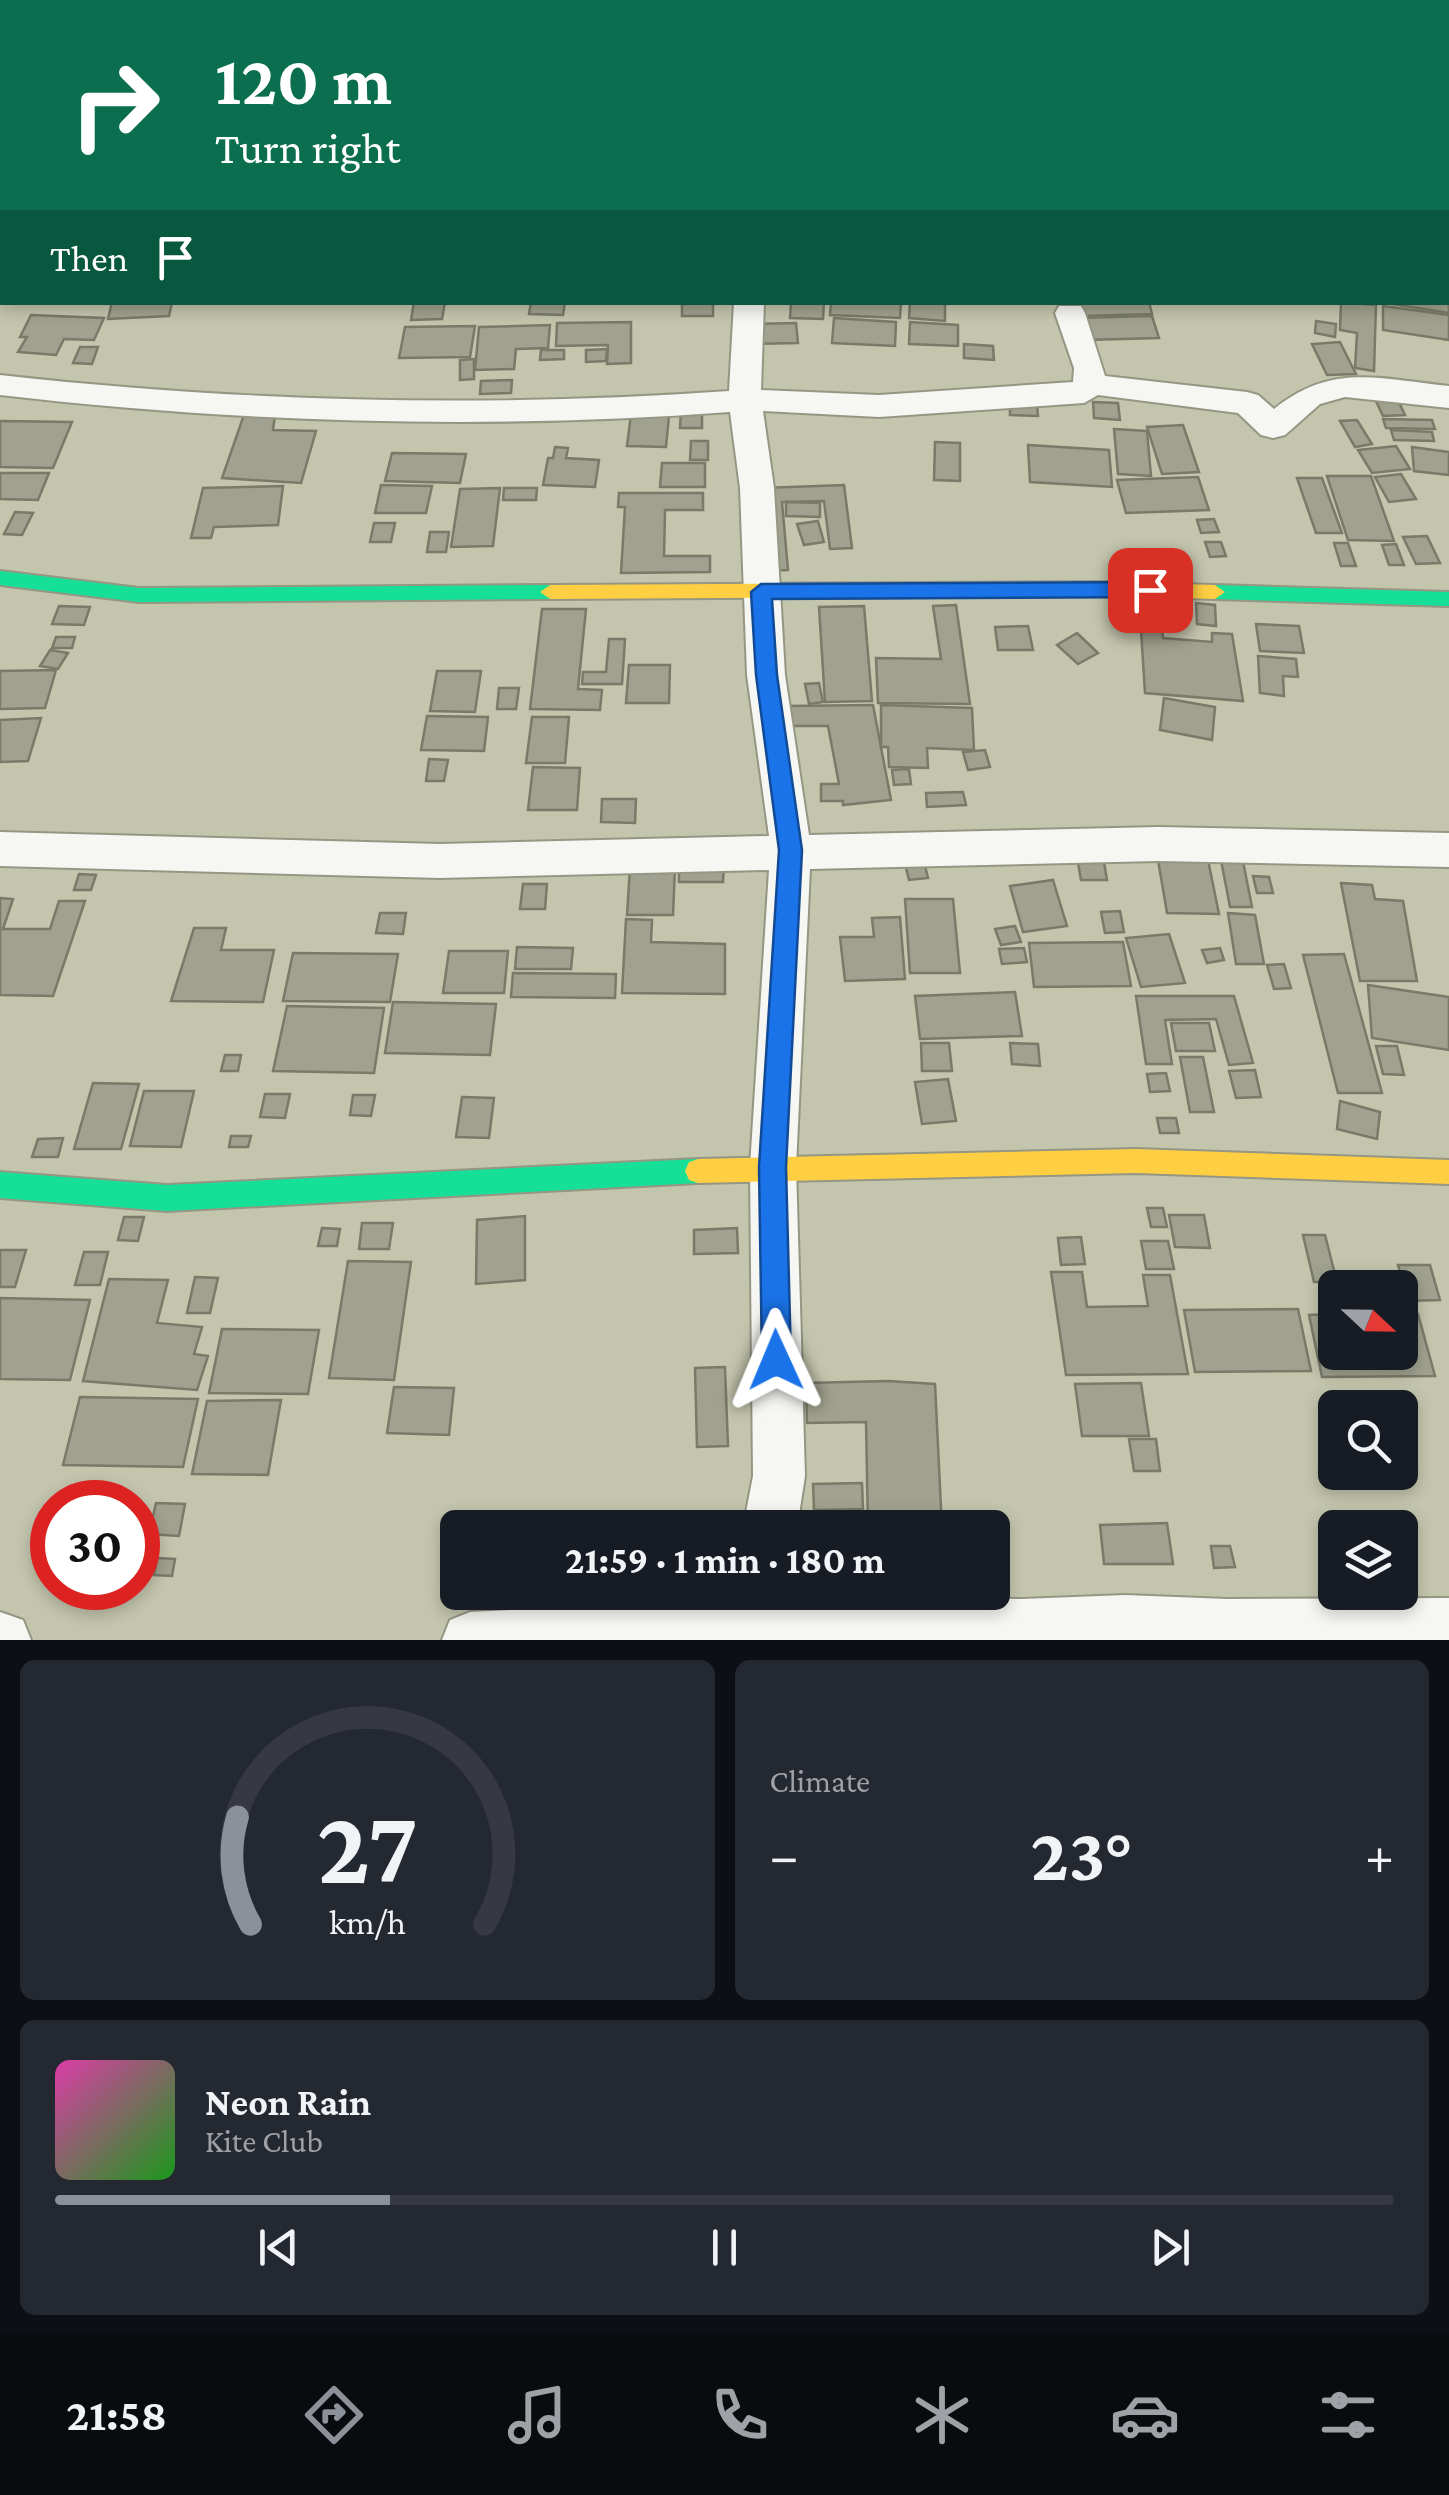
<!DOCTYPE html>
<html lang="en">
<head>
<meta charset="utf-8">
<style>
	:root { --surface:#171b24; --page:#242831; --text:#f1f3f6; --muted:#9ea1a6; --line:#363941; --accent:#8c9099 }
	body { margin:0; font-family:"Crimson Pro",serif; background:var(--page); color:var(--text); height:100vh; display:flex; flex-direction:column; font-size:38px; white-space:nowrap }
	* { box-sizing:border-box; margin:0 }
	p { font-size:32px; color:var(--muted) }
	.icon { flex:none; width:55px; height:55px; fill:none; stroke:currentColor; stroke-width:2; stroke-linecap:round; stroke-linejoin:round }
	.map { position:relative; height:1640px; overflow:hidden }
	.sheet { display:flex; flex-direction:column; gap:20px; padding:20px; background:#0d0f14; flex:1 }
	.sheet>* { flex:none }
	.top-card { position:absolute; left:0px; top:0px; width:1450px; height:305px; box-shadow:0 5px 15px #0003; background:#0b6e4f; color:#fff; overflow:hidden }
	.needle { width:65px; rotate:112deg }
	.buttons { position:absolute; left:1318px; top:1270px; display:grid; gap:20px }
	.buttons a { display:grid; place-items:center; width:100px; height:100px; border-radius:15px; background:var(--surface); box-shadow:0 5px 15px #0003; font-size:50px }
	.speed { position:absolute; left:30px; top:1480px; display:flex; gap:20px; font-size:50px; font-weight:700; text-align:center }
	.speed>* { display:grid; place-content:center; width:130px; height:130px; border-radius:50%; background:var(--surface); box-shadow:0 5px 15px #0003; line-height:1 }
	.speed .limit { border:15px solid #d22; background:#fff; color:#111 }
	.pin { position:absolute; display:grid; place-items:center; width:85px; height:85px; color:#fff; margin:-42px; border-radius:20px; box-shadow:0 5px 15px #0006 }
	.me { position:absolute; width:110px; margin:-55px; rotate:359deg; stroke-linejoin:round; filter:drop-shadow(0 0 8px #0008) }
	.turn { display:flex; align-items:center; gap:35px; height:210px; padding:0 50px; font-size:45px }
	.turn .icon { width:130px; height:130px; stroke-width:2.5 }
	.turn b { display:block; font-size:70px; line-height:85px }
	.then { display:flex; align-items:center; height:95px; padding:0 50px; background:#0003; gap:20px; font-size:38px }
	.big { font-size:75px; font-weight:700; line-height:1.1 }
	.sheet .tile { flex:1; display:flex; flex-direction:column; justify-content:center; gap:15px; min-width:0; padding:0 35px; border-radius:15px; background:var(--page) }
	.sheet .dial { align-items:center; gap:0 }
	.dial svg { height:260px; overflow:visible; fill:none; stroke:var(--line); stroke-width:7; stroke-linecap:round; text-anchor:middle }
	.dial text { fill:var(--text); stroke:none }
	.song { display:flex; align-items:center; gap:30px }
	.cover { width:120px; height:120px; border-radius:15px; background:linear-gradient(135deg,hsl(320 70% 55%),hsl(120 70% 35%)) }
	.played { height:10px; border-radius:5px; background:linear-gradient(90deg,var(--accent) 25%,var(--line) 25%) }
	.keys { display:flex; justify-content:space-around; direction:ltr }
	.heat { display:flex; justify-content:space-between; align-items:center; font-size:55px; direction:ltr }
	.sheet .tiles { flex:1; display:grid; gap:20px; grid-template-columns:1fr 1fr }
	.tile:last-child { grid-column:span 2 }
	.trip { position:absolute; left:440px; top:1510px; width:570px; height:100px; border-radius:15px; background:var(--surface); box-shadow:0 5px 15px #0003; font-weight:700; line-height:100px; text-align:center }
	.tabs { display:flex; height:160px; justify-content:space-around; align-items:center; background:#090b0e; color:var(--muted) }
	.tabs .icon { width:70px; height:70px }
	.tabs .current { color:var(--accent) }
	.tabs b { font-size:45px; color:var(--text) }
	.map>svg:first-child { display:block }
</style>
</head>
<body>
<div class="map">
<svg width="1449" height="1640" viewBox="0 0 1449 1640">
	<rect width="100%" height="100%" fill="#c4c5ad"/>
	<g fill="#a0a18e" stroke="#797a68" stroke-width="2.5">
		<path d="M1448,281L1449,313L1386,303L1448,302Z"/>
		<path d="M112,302H172L169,316L108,319Z"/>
		<path d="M414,302H445L442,319L411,320Z"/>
		<path d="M531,302H565L563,315L529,314Z"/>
		<rect x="682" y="302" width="31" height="14"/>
		<path d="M791,302H824L823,319L790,318Z"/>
		<path d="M831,302H901L900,318L830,315Z"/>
		<path d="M910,302H945V321L909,318Z"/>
		<path d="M1077,302H1149L1152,314L1080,316Z"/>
		<path d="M1341,302L1376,305L1374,371L1355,368L1357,333L1340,330Z"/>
		<path d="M1383,306L1449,315V340L1383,330Z"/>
		<path d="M31,315L104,318L94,340L64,339L56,355L18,352L27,337H20Z"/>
		<path d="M1152,316L1159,338L1085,340L1079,318Z"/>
		<path d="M834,318L896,322L895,346L832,343Z"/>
		<path d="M1316,321L1336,324L1335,337L1315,333Z"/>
		<path d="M631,322V363L607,364L608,345L556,346L557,323Z"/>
		<path d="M910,322L958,325V346L909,344Z"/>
		<path d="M796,323L798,343L752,344V324Z"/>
		<path d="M550,325L548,348L516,349L514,369L475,370L479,327Z"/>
		<path d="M475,326L470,357L399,358L405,327Z"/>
		<path d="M1340,342L1356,374L1327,375L1312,344Z"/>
		<path d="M964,344L993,346L994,360L964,358Z"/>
		<path d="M80,347H98L92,364L73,363Z"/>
		<path d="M607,349L606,361L586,362V350Z"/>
		<path d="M541,350H564V359L540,360Z"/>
		<path d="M474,359V379L460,380V360Z"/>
		<path d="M512,380L511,393L480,394L481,381Z"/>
		<path d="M1397,398L1405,415L1383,416L1375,399Z"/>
		<path d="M1010,402L1037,403L1038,416L1010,415Z"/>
		<path d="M1093,402L1118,403L1120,420L1094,418Z"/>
		<path d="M276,408L273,430L316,431L301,483L222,478L246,409Z"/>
		<path d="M681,410H702V428H680Z"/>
		<path d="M631,414L669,416L666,447L627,446Z"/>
		<path d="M1383,419L1432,420L1435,429L1386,428Z"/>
		<path d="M1357,420L1372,444L1355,447L1340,421Z"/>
		<path d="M0,421L72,422L53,468L0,467Z"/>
		<path d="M1183,425L1199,472L1162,474L1147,427Z"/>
		<path d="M1114,429L1147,431L1151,476L1118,474Z"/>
		<path d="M1391,430L1432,432L1434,441L1394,440Z"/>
		<path d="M691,441H708V460H690Z"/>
		<path d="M935,442L960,443V481L934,480Z"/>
		<path d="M1028,445L1109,450L1112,487L1030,482Z"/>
		<path d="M1396,446L1410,469L1372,473L1358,450Z"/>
		<path d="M555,447L568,448L566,458L599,460L595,487L543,485L548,458H553Z"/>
		<path d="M1412,447L1449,452V475L1414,471Z"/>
		<path d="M392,453L466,454L460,483L385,481Z"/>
		<path d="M662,463H705V487H660Z"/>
		<path d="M0,473H49L38,500L0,499Z"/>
		<path d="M1401,474L1416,499L1389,502L1375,477Z"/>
		<path d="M1327,476H1371L1394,541L1348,540Z"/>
		<path d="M1198,477L1209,510L1126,513L1117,480Z"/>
		<path d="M1297,478H1322L1342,533H1316Z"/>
		<path d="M381,485L432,486L426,513H375Z"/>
		<path d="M844,485L852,548L830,549L824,501L782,502L788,570L768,571L762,488Z"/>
		<path d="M283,486L278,525L214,527L211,538H191L203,488Z"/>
		<path d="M500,488L493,546L451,547L460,489Z"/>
		<path d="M504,488H537L536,500H503Z"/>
		<path d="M619,493H703V510H665L664,556H710V572L621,573L625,507H618Z"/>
		<path d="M786,502L820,503V517L786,516Z"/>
		<path d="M15,512L33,513L22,535L4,534Z"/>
		<path d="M1214,519L1219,532L1201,533L1197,520Z"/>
		<path d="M818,521L824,542L804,545L797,524Z"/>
		<path d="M374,523H395L391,542H370Z"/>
		<path d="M430,532H449L446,552H427Z"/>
		<path d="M1427,536L1440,563L1416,564L1403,537Z"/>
		<path d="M1205,542H1221L1226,556L1210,557Z"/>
		<path d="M1334,543H1348L1356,566H1341Z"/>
		<path d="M1396,544L1404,565H1389L1382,545Z"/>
		<path d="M1139,599L1160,601L1163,638L1212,642V633L1232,634L1243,701L1145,693Z"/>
		<path d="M1196,603L1215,605L1216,626L1197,624Z"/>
		<path d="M956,605L970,704L878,703L876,658L941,659L933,606Z"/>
		<path d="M59,606L90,607L84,625L52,624Z"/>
		<path d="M864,606L872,701L825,702L819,607Z"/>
		<path d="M542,609H586L578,689L602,690L600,710L530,709Z"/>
		<path d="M1256,624L1299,626L1304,653L1260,651Z"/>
		<path d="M1028,626L1033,650H998L995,627Z"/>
		<path d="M1077,633L1098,653L1078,664L1057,645Z"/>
		<path d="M56,637H75L72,648H52Z"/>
		<path d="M609,639H625L622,684H582L583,672H606Z"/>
		<path d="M50,650L68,653L58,669L40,666Z"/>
		<path d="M1258,656L1296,659L1298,677L1283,676L1284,696L1260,693Z"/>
		<path d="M629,665H670L669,703H626Z"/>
		<path d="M56,670L45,708L0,709V671Z"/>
		<path d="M437,671H481L475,712L430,711Z"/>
		<path d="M819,683L823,702L809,704L805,684Z"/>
		<path d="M499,688H519L516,709H497Z"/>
		<path d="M1164,698L1215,707L1212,740L1160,730Z"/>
		<path d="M873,705L891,800L843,805V801H821V784H839L828,726H785L784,706Z"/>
		<path d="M881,705L972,708L974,750L927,748L928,768L889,767L888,747H881Z"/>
		<path d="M427,716L488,717L484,751L421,750Z"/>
		<path d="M532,717H569L565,763H526Z"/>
		<path d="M41,718L28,761L0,762V720Z"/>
		<path d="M985,750L990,767L968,770L963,752Z"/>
		<path d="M429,759L448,760L444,781H426Z"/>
		<path d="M533,767L580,768L577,810H528Z"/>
		<path d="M909,769L911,784L894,785L892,770Z"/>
		<path d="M963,792L966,805L927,807L926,793Z"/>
		<path d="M602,799H636L635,823L601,822Z"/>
		<path d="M1157,854L1207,855L1219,914L1167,913Z"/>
		<path d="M1220,855L1242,856L1252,907H1230Z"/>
		<path d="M924,862L928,878L909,880L905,864Z"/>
		<path d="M1104,862L1107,880H1081L1078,863Z"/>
		<path d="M679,865H724L723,882H679Z"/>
		<path d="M630,868H675L673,915H627Z"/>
		<path d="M79,874L96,875L91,890H74Z"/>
		<path d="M1253,876L1269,877L1273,893H1257Z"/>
		<path d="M1053,880L1067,926L1023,932L1010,886Z"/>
		<path d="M1341,883L1372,885L1375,899L1403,901L1417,981H1360Z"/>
		<path d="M523,884H547L545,909H520Z"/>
		<path d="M0,898L13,899L3,929H50L59,901H85L53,996L0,995Z"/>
		<path d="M905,899H953L960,973H910Z"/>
		<path d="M1120,911L1124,932L1105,933L1101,912Z"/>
		<path d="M380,913H406L403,934L376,933Z"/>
		<path d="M1228,913L1255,915L1264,964H1236Z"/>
		<path d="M900,917L905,979L845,981L840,937H874L872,918Z"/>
		<path d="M626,919L652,920L651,942L725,944V994L622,993Z"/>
		<path d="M1015,926L1021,942L1001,945L995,929Z"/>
		<path d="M194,928H226L221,950H274L263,1002L171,1001Z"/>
		<path d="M1169,934L1185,983L1141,987L1126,938Z"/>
		<path d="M1123,942L1131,986L1034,987L1029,943Z"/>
		<path d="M517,947L573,948L571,969H515Z"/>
		<path d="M1024,948L1027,962L1002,964L999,949Z"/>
		<path d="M1220,948L1224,960L1207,963L1202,950Z"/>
		<path d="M449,951H508L504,993H443Z"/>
		<path d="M293,953L398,954L390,1002L283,1001Z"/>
		<path d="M1344,954L1382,1093H1338L1303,955Z"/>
		<path d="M1284,964L1291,988L1274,989L1267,965Z"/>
		<path d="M513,973L616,974L615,998L511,997Z"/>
		<path d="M1368,985L1449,997V1050L1372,1038Z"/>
		<path d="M1015,992L1022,1036L920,1039L915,996Z"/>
		<path d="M1136,996H1234L1253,1063L1229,1065L1216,1019L1165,1020L1172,1064H1146Z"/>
		<path d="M393,1002L496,1004L490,1055L385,1053Z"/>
		<path d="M287,1006L384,1008L374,1073L273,1071Z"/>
		<path d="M1171,1023H1209L1215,1051H1176Z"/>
		<path d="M921,1043H949L952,1071H922Z"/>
		<path d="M1010,1043L1038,1044L1040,1066L1012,1064Z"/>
		<path d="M1376,1046H1397L1404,1075L1383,1074Z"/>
		<path d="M225,1055H241L238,1071H221Z"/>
		<path d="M1180,1057H1203L1214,1112H1190Z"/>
		<path d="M1255,1070L1261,1097L1236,1098L1229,1071Z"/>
		<path d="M1166,1073L1170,1091L1150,1092L1147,1074Z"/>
		<path d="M948,1079L956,1121L922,1124L915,1082Z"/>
		<path d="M93,1083L139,1084L121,1149H74Z"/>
		<path d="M144,1091H194L181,1147L130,1146Z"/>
		<path d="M265,1094H290L285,1118L260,1117Z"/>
		<path d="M353,1095H375L371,1116L350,1115Z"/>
		<path d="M462,1097L494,1098L489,1138L456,1137Z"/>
		<path d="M1340,1101L1380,1112L1377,1139L1337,1129Z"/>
		<path d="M1157,1118H1176L1179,1133H1160Z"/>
		<path d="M231,1136H251L248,1147H229Z"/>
		<path d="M63,1138L58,1157H32L38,1139Z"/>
		<path d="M1147,1208H1163L1167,1227H1151Z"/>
		<path d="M1169,1215H1204L1210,1248L1175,1247Z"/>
		<path d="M525,1216V1280L476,1284L477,1220Z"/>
		<path d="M124,1217H144L138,1241L118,1240Z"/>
		<path d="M362,1223H393L389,1249H359Z"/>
		<path d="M322,1228L340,1229L337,1246H318Z"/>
		<path d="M737,1228L738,1253L694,1254V1230Z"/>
		<path d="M1303,1235H1325L1337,1282H1314Z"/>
		<path d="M1081,1237L1085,1264L1061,1265L1058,1238Z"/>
		<path d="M1141,1241H1168L1174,1269H1146Z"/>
		<path d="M0,1250H26L15,1287H0Z"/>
		<path d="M84,1252H108L100,1285H75Z"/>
		<path d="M348,1261L411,1262L394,1380L329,1378Z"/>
		<path d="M1398,1265H1430L1440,1300L1408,1301Z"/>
		<path d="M1051,1272H1082L1087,1307L1148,1306L1143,1275H1170L1188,1374L1066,1375Z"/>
		<path d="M195,1277L218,1278L210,1313H187Z"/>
		<path d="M109,1279L168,1280L157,1323L202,1327L194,1354L208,1356L197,1390L83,1381Z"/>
		<path d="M0,1298L90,1300L70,1380L0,1379Z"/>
		<path d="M1298,1309L1311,1371L1195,1372L1184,1310Z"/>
		<path d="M1335,1314V1352H1400V1314H1418L1435,1376L1322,1377L1309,1315Z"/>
		<path d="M222,1329L319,1330L308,1394L209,1393Z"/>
		<path d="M725,1367L728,1446L697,1447L695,1368Z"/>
		<path d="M888,1381L935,1384L942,1528H868L866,1422L807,1423L806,1383Z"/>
		<path d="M1141,1383L1149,1436H1082L1075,1384Z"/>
		<path d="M394,1387L454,1388L449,1435L387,1433Z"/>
		<path d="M80,1397L198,1399L183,1467L63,1465Z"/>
		<path d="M281,1400L268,1475L192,1474L207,1401Z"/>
		<path d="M1129,1439H1156L1160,1471H1134Z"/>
		<path d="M862,1483L863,1509L814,1510L813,1484Z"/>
		<path d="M156,1503L185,1504L179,1536L149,1534Z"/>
		<path d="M1167,1523L1173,1564H1104L1100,1525Z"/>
		<path d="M1211,1546H1230L1235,1567L1214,1568Z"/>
		<path d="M157,1558L175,1559L172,1576L154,1575Z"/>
	</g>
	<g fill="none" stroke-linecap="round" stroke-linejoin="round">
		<g stroke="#959683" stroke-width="4">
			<g id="street">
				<rect x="740" y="0" width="24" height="2"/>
				<path d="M0,10L2,11V26H0Z"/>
				<rect x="1448" y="81" width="1" height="17"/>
				<rect x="0" y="179" width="2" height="16"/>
				<path d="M1448,215L1449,216V234L1448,233Z"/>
				<rect x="0" y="242" width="2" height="18"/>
				<path d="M734,302H764L761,390L879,395L1073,382L1074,368L1055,313L1059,306H1081L1085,313L1105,376L1247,392L1258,395L1274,409C1332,362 1380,379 1449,386V408L1345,397L1320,404L1285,435L1273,438L1261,435L1238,413L1098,395L1084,403L879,417L763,411L774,488L785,675L809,835L1158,827L1449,833V867L1158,861L810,869L796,1167L805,1476L797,1528H743L753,1476L750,1167L769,870L440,878L0,866V832L440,844L769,836L747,675L740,488L730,412C488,430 241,423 0,395V375C241,402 487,408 729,391Z"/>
				<path d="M814,1595L1022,1599L1125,1595L1227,1599L1449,1598V1640H442L450,1620L470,1612Z"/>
				<path d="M0,1612L23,1620L31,1640H0Z"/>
			</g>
		</g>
		<g stroke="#959683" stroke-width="4">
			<g id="fast">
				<path d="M0,571L139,588L550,585L560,592L550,599L139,602L0,585Z"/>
				<path d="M1215,585L1449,592V606L1215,599L1205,592Z"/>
				<path d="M698,1159L707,1162L711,1171L707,1180L698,1183L167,1211L0,1198V1172L167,1185Z"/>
			</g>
		</g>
		<g stroke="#959683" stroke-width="4">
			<g id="slow">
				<path d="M1114,582L1215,585L1225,592L1215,599L1114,596L550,599L540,592L550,585Z"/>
				<path d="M1136,1149L1449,1160V1184L1136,1173L698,1183L689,1180L685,1171L689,1162L698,1159Z"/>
			</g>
		</g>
		<use href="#street" fill="#f6f6f3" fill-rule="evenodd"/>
		<use href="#fast" fill="#16e098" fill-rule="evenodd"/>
		<use href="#slow" fill="#ffcf43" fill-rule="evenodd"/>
	</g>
	<path fill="#1a73e8" stroke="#114b97" stroke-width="2.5" d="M1150,582L1160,590L1150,597L772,599L777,675L802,850L786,1167L791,1360L787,1370L776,1374L766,1370L762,1360L759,1167L779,850L756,675L751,592L761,584Z"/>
</svg>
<div class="buttons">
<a><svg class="needle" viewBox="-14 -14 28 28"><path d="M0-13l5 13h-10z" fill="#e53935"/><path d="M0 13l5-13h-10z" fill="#9ea1a6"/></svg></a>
<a><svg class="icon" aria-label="search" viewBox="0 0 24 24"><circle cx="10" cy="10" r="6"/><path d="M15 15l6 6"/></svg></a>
<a><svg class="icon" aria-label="layers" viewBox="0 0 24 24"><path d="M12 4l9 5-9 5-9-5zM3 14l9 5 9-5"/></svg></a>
</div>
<div class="speed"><div class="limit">30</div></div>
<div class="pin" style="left:1150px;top:590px;background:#d93025"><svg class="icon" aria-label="arrive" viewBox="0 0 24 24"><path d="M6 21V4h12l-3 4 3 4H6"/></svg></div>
<svg class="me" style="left:776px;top:1360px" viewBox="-20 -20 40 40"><path d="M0-17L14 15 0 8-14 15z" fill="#1a73e8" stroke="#fff" stroke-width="4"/></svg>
<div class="trip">21:59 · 1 min · 180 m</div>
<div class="top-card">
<div class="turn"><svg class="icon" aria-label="right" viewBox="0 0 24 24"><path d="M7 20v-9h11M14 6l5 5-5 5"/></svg><div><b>120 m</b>Turn right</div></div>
<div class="then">Then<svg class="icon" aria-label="arrive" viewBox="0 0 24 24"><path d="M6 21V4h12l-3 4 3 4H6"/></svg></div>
</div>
</div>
<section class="sheet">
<div class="tiles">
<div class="tile dial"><svg viewBox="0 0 100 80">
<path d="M14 69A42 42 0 1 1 86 69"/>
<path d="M14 69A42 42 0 0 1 10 36" stroke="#8c9099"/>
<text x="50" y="56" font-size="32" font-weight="700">27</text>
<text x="50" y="72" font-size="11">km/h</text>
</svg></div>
<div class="tile"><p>Climate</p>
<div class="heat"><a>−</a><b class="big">23°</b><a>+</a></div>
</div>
<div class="tile">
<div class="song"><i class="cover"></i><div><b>Neon Rain</b><p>Kite Club</p></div></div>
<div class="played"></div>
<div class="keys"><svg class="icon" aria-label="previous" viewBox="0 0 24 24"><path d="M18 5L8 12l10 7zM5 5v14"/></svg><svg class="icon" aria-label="pause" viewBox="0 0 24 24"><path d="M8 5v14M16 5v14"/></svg><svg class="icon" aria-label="next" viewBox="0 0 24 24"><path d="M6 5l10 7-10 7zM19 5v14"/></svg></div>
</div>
</div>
</section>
<nav class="tabs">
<b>21:58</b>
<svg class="icon current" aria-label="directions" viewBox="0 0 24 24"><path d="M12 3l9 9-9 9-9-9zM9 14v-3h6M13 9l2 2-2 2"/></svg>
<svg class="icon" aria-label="music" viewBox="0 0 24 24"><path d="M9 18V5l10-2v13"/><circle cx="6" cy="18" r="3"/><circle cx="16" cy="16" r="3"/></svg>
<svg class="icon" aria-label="phone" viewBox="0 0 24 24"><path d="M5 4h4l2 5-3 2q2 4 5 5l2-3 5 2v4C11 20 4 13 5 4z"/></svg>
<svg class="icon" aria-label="climate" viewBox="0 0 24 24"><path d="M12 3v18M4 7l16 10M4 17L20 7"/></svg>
<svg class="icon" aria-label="car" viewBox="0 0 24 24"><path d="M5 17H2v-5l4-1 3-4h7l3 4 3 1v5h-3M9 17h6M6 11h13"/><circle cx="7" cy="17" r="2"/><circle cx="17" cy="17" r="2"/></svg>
<svg class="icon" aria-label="filters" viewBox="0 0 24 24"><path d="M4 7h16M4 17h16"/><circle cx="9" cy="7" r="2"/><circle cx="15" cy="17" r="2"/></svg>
</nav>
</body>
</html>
